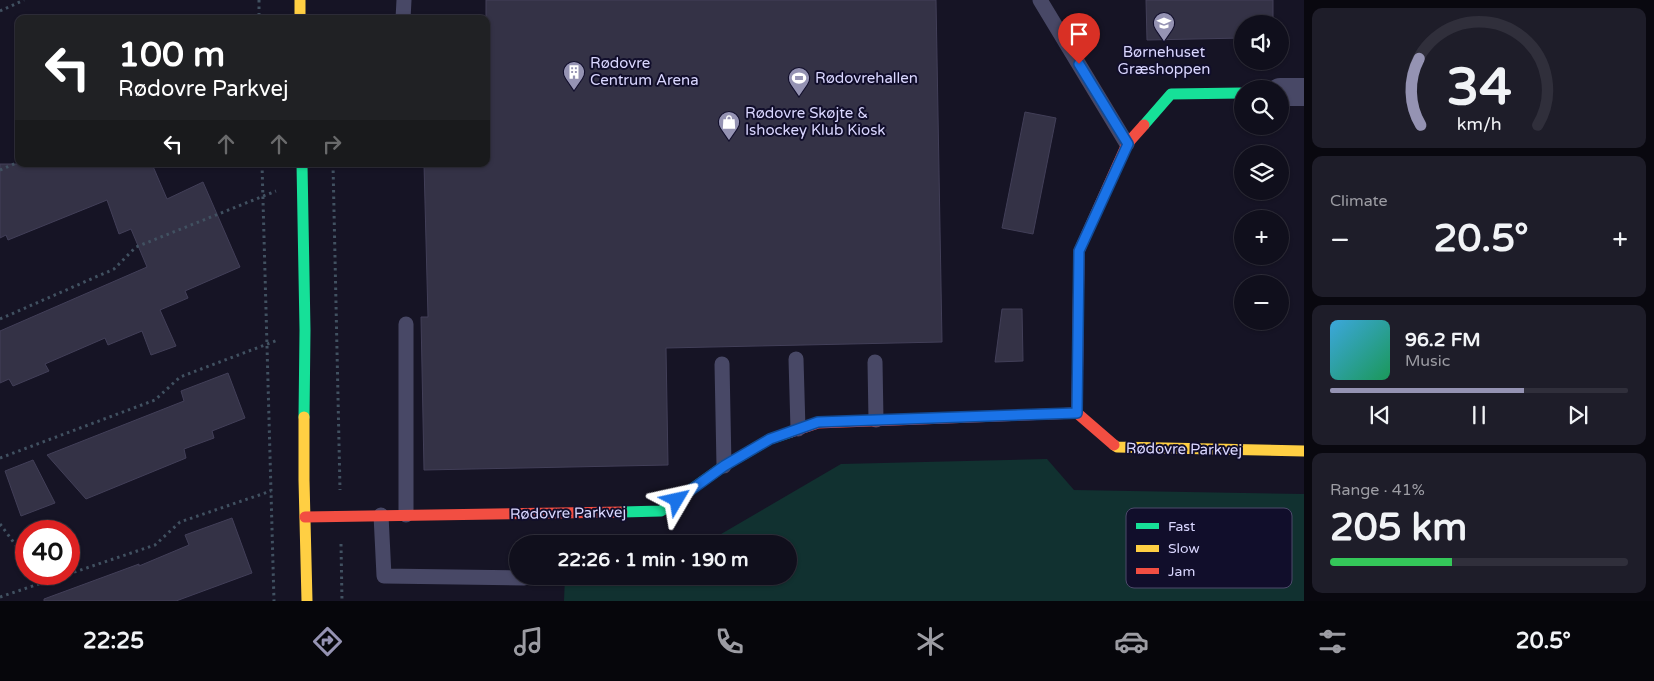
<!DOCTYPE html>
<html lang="en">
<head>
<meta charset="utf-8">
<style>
	:root { --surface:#100f1c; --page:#1e1d29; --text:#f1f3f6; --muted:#9c9ca3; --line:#302f3b; --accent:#9593b3 }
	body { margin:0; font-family:"Varela Round",sans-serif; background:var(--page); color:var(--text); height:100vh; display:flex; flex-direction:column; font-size:19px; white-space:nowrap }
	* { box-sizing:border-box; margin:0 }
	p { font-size:16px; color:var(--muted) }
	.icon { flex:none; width:28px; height:28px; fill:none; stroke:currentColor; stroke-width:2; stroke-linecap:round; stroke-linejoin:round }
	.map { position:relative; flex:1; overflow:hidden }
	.panel { display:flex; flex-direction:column; gap:8px; padding:8px; background:#09080f; width:350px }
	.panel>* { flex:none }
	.top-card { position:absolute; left:15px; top:15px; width:475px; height:152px; border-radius:10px; box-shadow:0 1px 4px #0004,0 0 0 1px var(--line); background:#202124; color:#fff; overflow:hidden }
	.buttons { position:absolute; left:1234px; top:15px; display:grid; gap:10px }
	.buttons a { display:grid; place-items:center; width:55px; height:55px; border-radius:50%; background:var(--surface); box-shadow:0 1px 4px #0004,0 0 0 1px var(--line); font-size:25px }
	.speed { position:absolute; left:15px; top:520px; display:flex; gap:10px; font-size:25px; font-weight:700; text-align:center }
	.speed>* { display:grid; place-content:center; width:65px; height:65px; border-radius:50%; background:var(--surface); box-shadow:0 1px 4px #0004,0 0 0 1px var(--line); line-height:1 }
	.speed .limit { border:8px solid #d22; background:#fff; color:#111 }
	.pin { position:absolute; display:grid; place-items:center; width:42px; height:42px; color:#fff; margin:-51px -21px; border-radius:50% 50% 50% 0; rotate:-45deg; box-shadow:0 0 5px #0007 }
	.pin .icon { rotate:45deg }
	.me { position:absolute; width:55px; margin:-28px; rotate:54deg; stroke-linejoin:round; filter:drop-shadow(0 0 4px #0008) }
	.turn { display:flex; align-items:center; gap:18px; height:105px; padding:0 20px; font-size:22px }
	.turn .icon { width:65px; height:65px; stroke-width:2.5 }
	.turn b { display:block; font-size:35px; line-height:42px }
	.lanes { display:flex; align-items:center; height:48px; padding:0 20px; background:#0003; justify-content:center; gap:25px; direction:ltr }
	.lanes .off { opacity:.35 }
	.big { font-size:38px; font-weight:700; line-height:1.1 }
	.panel .tile { flex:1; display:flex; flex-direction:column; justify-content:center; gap:8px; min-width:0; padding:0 18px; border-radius:10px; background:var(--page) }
	.panel .dial { align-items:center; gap:0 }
	.dial svg { height:130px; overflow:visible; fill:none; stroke:var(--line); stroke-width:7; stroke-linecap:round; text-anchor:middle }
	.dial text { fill:var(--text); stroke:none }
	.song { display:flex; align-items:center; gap:15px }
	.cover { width:60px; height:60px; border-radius:8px; background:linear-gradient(135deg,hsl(200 70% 55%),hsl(150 70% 35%)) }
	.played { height:5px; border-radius:2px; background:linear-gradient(90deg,var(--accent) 65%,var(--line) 65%) }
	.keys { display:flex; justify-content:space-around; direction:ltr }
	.heat { display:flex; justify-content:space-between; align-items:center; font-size:28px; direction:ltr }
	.charge { height:8px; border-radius:4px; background:linear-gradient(90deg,#34c759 41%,var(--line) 0) }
	.trip { position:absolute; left:509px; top:535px; width:288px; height:50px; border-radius:25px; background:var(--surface); box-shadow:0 1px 4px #0004,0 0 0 1px var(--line); font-weight:700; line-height:50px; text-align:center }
	.dock { display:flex; height:80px; justify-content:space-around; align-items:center; background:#06060b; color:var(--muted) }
	.dock .icon { width:35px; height:35px }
	.dock .current { color:var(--accent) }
	.dock b { font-size:22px; color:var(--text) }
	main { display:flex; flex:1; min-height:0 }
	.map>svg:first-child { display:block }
</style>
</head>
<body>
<main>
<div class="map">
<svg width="1304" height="601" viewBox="0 0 1304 601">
	<rect width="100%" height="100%" fill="#161425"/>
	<path fill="#113130" d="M1047,459L1074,490L1304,494V601H564L565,576H788V544H704L841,464Z"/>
	<g fill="#343246" stroke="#423f58">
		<path d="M486,0H936L942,342L666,348L668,465L424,470L421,317H428L424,164H486Z"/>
		<path d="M1146,0H1273V24H1242V38L1147,40Z"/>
		<path d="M1025,112L1056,118L1033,234L1002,228Z"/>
		<path d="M0,164H152L167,199L203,182L240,267L185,291L188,298L160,310L176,346L151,355L142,331L108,345L105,338L45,364L49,371L13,386L9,379L0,383V331L147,267L131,229L119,234L107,200L8,240L6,235L0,238Z"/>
		<path d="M1002,309H1022L1023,361L995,362Z"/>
		<path d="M228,373L245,418L212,431L214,438L184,449L186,458L86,499L47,455L184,401L181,391Z"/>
		<path d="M33,460L55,503L21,516L5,471Z"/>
		<path d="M232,518L252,573L176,601H44V599L139,564V566L189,545L185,535Z"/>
	</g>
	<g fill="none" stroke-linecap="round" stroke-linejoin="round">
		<g stroke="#415161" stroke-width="3" stroke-dasharray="2.5 4" stroke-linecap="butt">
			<path d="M259,0V19"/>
			<path d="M0,11L24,0"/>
			<path d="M262,164L274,601"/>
			<path d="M333,164L340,490"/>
			<path d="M0,170L19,162"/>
			<path d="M0,319L114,269L136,247L276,191"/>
			<path d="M0,458L155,400L180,377L278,340"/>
			<path d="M0,524L26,559"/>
			<path d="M341,544L342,601"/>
			<path d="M37,574L43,582"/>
			<path d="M0,597L155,545L180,522L271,491"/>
		</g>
		<g stroke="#484866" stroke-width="15">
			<path d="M1040,0L1127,144"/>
			<path d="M403,19L404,0"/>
			<path d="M406,324V515"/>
			<path d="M796,359L798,429"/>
			<path d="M875,362L876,420"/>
			<path d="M722,364L724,466"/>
			<path d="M381,515L384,576L524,578"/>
		</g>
		<path stroke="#484866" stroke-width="28" d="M1280,92H1304"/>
		<g stroke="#16e098" stroke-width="11">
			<path d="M1144,125L1171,94L1242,93"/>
			<path d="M302,164L305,330L304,417"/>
			<path d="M622,512L661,511L724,466L770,439L791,432"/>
		</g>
		<g stroke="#ffcf43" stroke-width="11">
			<path d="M300,0V19"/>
			<path d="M304,417V480L307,601"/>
			<path d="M1114,445L1117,447L1304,451"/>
		</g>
		<g stroke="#f24e42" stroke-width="11">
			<path d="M1077,413L1079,251L1127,144L1144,125"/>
			<path d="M791,432L818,423L1077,413L1114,445"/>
			<path d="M305,517L622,512"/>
		</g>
	</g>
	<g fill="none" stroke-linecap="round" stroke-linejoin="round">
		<g stroke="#114b97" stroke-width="12">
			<path id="route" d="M677,500L724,466L770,439L818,422L1077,413L1079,251L1128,144L1079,64"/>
		</g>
		<use href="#route" stroke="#1a73e8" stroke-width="9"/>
	</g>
	<defs>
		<g id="school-pin" transform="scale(1.125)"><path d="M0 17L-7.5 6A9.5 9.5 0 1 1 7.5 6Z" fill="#9593b3" stroke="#110e2b"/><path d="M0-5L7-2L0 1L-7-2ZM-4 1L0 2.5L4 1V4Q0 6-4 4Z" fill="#fff"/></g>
		<g id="building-pin" transform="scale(1.125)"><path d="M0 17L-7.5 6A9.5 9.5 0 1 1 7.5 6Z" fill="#9593b3" stroke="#110e2b"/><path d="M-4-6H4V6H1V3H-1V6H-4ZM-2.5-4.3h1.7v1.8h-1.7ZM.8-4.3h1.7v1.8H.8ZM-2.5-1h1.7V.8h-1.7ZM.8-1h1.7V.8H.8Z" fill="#fff"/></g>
		<g id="stadium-pin" transform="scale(1.125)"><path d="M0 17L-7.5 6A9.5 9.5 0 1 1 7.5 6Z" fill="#9593b3" stroke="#110e2b"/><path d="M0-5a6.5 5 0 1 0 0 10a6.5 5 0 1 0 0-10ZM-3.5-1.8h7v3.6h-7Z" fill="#fff"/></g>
		<g id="shop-pin" transform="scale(1.125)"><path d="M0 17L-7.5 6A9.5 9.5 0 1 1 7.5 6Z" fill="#9593b3" stroke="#110e2b"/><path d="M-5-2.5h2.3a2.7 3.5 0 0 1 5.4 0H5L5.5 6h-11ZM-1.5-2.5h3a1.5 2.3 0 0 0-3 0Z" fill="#fff"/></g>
	</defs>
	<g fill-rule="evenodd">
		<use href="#school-pin" x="1164" y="23"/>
		<use href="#building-pin" x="574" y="72"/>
		<use href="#stadium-pin" x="799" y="78"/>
		<use href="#shop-pin" x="729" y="122"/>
	</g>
	<g text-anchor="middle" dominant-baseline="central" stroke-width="4" stroke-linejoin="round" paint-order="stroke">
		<g font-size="15" fill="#dad7ff" stroke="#110e2b" text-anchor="start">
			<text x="1164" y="52" text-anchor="middle">Børnehuset<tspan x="1164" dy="17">Græshoppen</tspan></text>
			<text x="590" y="63">Rødovre<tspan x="590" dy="17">Centrum Arena</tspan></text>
			<text x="815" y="78">Rødovrehallen</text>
			<text x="745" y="113">Rødovre Skøjte &amp;<tspan x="745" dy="17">Ishockey Klub Kiosk</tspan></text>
		</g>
		<g font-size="15" fill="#dad7ff" stroke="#110e2b">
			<text transform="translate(1184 449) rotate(1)">Rødovre Parkvej</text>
			<text transform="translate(568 513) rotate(-1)">Rødovre Parkvej</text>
		</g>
	</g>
	<rect x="1126" y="508" width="166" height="80" rx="8" fill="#110e2b" stroke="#4d4a6b" stroke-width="1"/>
	<rect x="1136" y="523" width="23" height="6" fill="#16e098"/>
	<rect x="1136" y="545" width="23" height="7" fill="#ffcf43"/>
	<rect x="1136" y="568" width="23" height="6" fill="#f24e42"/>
	<g font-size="14" fill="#dad7ff">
		<text x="1168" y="531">Fast</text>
		<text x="1168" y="553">Slow</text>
		<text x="1168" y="576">Jam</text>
	</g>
</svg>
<div class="buttons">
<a><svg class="icon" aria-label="sound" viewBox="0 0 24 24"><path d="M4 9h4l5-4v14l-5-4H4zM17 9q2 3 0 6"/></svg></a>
<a><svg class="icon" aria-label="search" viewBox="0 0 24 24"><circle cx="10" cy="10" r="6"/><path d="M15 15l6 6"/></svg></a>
<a><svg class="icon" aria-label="layers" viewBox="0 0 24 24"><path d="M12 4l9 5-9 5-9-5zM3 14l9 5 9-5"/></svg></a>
<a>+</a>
<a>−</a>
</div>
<div class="speed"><div class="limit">40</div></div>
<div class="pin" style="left:1079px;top:64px;background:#d93025"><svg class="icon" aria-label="arrive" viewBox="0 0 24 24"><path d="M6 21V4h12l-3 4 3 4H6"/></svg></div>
<svg class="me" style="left:677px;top:500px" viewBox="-20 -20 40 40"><path d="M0-17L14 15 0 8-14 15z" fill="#1a73e8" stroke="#fff" stroke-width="4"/></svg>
<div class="trip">22:26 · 1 min · 190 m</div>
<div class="top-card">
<div class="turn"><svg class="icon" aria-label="left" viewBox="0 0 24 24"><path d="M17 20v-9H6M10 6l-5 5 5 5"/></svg><div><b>100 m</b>Rødovre Parkvej</div></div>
<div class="lanes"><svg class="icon" aria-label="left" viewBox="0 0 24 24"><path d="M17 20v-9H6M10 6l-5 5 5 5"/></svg><svg class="icon off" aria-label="ahead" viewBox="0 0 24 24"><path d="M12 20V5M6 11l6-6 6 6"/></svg><svg class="icon off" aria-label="ahead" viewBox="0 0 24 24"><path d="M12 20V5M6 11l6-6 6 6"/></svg><svg class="icon off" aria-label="right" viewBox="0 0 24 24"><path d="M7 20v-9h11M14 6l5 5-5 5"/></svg></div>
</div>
</div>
<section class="panel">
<div class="tile dial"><svg viewBox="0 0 100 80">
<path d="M14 69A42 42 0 1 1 86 69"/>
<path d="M14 69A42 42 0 0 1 13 28" stroke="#9593b3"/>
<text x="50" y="56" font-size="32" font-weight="700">34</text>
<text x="50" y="72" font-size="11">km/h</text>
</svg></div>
<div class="tile"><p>Climate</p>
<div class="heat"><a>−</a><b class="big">20.5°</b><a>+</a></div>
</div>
<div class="tile">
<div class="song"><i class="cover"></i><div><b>96.2 FM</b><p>Music</p></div></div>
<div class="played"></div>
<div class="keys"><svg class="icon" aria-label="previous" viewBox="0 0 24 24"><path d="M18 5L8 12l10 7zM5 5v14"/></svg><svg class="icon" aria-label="pause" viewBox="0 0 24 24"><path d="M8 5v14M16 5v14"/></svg><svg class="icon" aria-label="next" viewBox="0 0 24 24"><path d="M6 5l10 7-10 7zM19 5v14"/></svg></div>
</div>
<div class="tile"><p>Range · 41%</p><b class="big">205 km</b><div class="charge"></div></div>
</section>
</main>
<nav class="dock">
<b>22:25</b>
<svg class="icon current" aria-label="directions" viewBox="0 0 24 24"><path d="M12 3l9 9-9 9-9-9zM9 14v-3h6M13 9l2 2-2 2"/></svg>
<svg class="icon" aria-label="music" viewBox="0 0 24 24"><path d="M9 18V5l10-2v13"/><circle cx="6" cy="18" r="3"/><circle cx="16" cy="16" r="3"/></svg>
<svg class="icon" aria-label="phone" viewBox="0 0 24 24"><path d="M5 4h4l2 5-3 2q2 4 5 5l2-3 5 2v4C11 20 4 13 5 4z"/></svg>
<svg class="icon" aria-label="climate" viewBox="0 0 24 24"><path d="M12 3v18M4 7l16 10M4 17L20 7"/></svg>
<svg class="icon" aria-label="car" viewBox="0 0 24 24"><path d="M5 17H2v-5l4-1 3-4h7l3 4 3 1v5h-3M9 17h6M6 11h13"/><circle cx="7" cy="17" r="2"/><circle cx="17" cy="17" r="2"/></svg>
<svg class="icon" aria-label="filters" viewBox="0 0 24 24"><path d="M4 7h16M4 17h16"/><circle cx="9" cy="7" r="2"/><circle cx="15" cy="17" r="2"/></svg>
<b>20.5°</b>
</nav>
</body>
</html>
